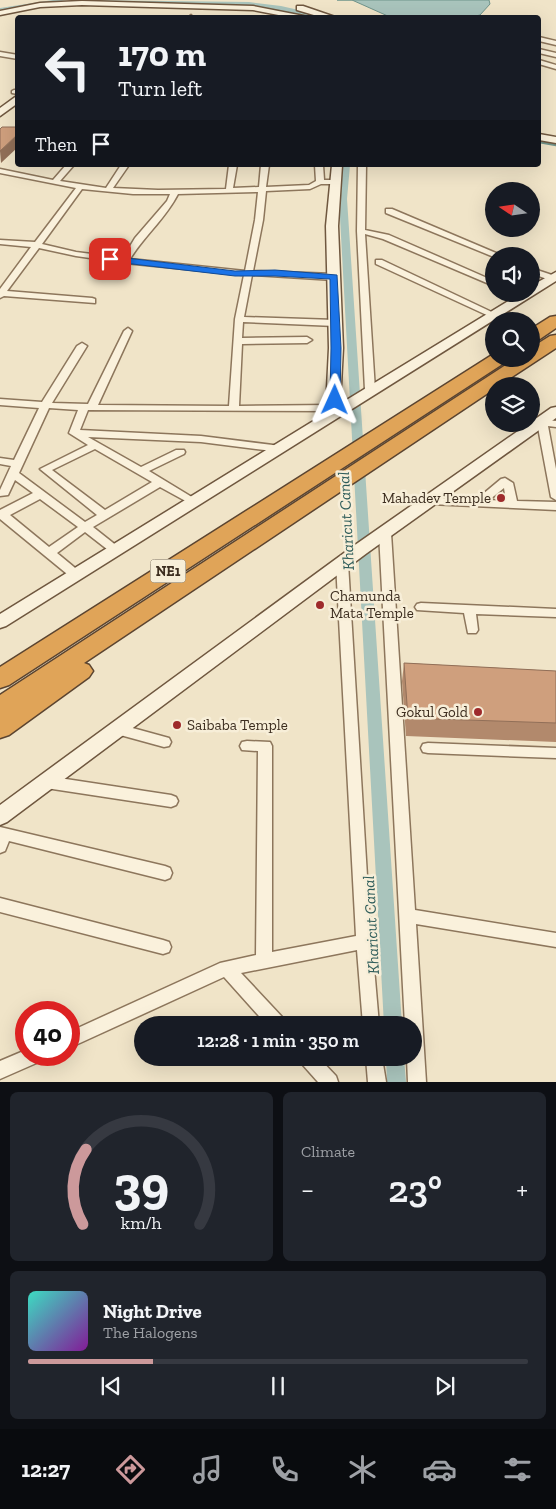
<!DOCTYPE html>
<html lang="en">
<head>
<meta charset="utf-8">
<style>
	:root { --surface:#171b24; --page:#20242c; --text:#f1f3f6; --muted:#9ea1a6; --line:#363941; --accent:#cc999b }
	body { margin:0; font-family:"Zilla Slab",serif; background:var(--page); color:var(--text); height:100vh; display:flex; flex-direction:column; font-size:19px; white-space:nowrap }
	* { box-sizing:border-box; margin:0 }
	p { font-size:16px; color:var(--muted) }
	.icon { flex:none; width:28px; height:28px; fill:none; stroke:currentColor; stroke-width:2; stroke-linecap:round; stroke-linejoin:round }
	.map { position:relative; height:1082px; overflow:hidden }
	.drawer { display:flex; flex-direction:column; gap:10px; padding:10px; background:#0d0f14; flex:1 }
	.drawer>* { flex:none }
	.guide { position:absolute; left:15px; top:15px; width:526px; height:152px; border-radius:5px; box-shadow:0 5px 20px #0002; background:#171b24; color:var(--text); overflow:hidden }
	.needle { width:32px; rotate:283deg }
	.fabs { position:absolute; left:485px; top:182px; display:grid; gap:10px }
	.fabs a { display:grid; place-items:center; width:55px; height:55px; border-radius:50%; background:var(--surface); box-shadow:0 5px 20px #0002; font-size:25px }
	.speed { position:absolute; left:15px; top:1001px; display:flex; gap:10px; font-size:25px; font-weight:700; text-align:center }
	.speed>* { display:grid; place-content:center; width:65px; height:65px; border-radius:50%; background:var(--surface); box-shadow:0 5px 20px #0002; line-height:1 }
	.speed .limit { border:8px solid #d22; background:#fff; color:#111 }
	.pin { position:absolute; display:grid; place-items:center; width:42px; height:42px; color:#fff; margin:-21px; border-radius:10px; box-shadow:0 2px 8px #0006 }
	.me { position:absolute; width:55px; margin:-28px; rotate:1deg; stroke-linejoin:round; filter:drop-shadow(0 0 4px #0008) }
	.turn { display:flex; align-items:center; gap:18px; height:105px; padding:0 20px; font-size:22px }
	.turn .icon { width:65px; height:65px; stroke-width:2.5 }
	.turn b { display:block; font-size:35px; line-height:42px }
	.then { display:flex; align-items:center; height:48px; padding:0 20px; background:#0003; gap:10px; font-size:19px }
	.big { font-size:38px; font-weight:600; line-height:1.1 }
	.drawer .widget { flex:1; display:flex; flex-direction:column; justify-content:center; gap:8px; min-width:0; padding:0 18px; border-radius:8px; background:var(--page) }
	.drawer .dial { align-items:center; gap:0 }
	.dial svg { height:130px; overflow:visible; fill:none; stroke:var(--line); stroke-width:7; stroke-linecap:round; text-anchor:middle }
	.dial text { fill:var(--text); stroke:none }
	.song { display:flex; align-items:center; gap:15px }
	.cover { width:60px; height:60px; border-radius:8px; background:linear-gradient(135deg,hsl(170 70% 55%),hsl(290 70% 35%)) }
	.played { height:5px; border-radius:2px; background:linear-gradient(90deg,var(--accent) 25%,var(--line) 25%) }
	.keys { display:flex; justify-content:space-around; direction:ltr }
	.heat { display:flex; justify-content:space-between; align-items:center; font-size:28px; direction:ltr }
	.drawer .tiles { flex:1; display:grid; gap:10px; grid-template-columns:1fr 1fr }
	.widget:last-child { grid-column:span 2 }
	.trip { position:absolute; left:134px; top:1016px; width:288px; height:50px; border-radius:25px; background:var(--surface); box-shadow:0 5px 20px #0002; font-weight:600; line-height:50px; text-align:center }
	.tabs { display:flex; height:80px; justify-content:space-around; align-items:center; background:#090b0e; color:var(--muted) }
	.tabs .icon { width:35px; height:35px }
	.tabs .current { color:var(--accent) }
	.tabs b { font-size:22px; color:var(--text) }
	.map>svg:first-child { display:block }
</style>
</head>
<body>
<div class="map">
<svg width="556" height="1082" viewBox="0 0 556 1082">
	<rect width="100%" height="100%" fill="#f0e4c8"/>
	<path fill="#a9c4bc" stroke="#6f938a" d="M337,0H489L490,4L480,15L467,18L390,17L352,0Z"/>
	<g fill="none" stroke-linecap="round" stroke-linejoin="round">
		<path stroke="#6f938a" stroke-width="2.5" d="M539,142L556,145"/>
		<g fill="#a9c4bc" fill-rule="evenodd">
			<path d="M53,0H67L0,12V8Z"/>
			<path d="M83,0L249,2L281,6L325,16L320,18L249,6L86,2Z"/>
			<path d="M342,165H350L347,199L402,1025H384L339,199Z"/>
			<path d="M386,1058H404L406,1082H387Z"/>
		</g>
		<g stroke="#8d765c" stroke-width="3">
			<g id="street">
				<path d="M191,15L193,18H188Z"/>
				<path d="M539,37L556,41V45L539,41Z"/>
				<path d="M539,49L556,53V57L539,53Z"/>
				<path d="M0,52L18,55V59L0,56Z"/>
				<path d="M539,60L556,65V69L539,64Z"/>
				<path d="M14,90H18V94L12,93V91Z"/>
				<path d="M66,165H74L60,181L106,188L121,165H129L113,188L158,190L226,189L229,165H237L233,188L259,187L261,165H269L266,187L309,185L316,181L315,165H323L324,180H336L340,182L336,184H321L310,189L266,191L263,220L253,271L334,274L338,277L334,280L252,275L244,317L335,320L339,323L335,326L243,322L242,338L307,337L312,340L307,343L242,344L239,406L333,405L338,408L333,411L88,410L80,430L201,436L281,446L286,449L281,452L201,442L88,437L141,467L176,450H184L185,452L184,454L149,471L200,502L199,504H191L160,487L93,527L122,550L120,553H112L85,532L57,553L80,572L82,575L80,578H72L0,519V510L33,493L15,480L8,495L0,496V490L11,466L0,464V458L14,460L39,408L0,405V399L42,402L77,346L82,343L87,346L52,403L88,404L124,331L128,328L132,331L98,405L229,406L235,319L244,275L125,263L76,256L39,248L7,291L92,298L95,299V303L4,296L0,298V289L31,247L0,244V240L35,242L76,188L0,173V169L53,180ZM82,189L133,194H170L167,201L135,238L123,258L76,252L42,244ZM258,192L255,220L245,271L130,259C144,236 166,218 178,194ZM49,408L78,410L69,433L88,445L40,469L97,515L85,522L19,473ZM95,449L152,482L105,510L52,470ZM40,499L78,527L49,547L10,515Z"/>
				<path d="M358,165H366L365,230L389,235L494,281V286L383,239L365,234L375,390L370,393L365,390L357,231Z"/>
				<path d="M386,209H392L503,256L494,257L386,213Z"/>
				<path d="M376,260H382L498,315L494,318L491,317L376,264Z"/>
				<path d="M531,268L555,276L556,278L552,281L531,273Z"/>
				<path d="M542,419L556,421V427L548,426L556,469V500L551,497L537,422Z"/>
				<path d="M505,478L513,483L517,501L556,502V510L430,504L425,501L430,498L477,499L501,479ZM504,488L506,501L489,500Z"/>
				<path d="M385,529L391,533L415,910L556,933V947L416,924L426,1082H408L407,1058H412V1025H405L379,533Z"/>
				<path d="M342,559L348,563L369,909L379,1025H363L357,950L241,973L284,1019L286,1025H267L224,977L69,1048V1032L220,963L256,955L258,751L242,750L240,746L242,742L247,741L270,742L272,746V952L356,936L336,563Z"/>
				<path d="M421,603L556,609V617L476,614L478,630L476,633H468L464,613L417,610L415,607L417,604Z"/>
				<path d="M118,724L169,738L171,742L169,746L164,747L113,733L111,729L113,725Z"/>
				<path d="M428,743L556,748V758L428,753L423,752L421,748L423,744Z"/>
				<path d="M46,776L171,795L176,797L178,801L176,805L171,807L46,788L41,786L39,782L41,778Z"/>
				<path d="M0,827L165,866L170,868L172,873L170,878L165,880L9,841L5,851L0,853Z"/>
				<path d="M0,898L163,940L169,942L171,947L169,952L163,954L0,912Z"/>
				<path d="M26,1050V1055H43L41,1061L0,1079V1061Z"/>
				<path d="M300,1058H319L336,1076L338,1082H318L302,1064Z"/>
				<path d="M366,1058H382L386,1082H368Z"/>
			</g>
		</g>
		<g stroke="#6f573f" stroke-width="3">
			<g id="secondary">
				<path d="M82,1L253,6L314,18H294L253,10L82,5L40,7L0,15V11L40,3Z"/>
				<path d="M297,6H303L338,18H324L297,10Z"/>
				<path d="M18,95V103L0,116V108Z"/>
				<path d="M539,134L556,137V143L539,140Z"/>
				<path d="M332,165H342L338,226L343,348L340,404L520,294H531V286L556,272V281L6,626L0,628V614L328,412L326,408L329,348L326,226Z"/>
				<path d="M556,407V418L367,553L7,822L0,825V805L355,545L528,424H531V422L551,408Z"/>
			</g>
		</g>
		<g stroke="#5b4430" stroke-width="3">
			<g id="highway">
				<path d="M556,316V328L537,341L531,342V329L550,317Z"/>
				<path d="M556,335V348L498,386H494V389L84,663L89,665L93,671L89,677L9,735L0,738V695L515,359H531V348L550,336Z"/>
				<path d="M492,355H494V359H507L504,363L9,685L0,688V667Z"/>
			</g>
		</g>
		<use href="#street" fill="#faf1dc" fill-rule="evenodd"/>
		<use href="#secondary" fill="#faf1dc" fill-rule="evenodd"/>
		<use href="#highway" fill="#e0a458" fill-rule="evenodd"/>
	</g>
	<path fill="#b2896c" d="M404,663L556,671V742L406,736L402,681Z"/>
	<path fill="#916f58" d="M18,134V147L1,163L0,151Z"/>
	<g fill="#cf9f7d" stroke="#916f58">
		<path d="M2,127H18V134L0,151V129Z"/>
		<path d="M404,663L556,671V723L408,718Z"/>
	</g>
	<path fill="#1a73e8" stroke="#114b97" d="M110,256L235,271L275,270L337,275L341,348L340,400L335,403L330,400L331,348L330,279L275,276H235L107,261V257Z"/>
	<g fill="#9e2a2b" stroke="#f7eed8" stroke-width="2">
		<circle cx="501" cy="498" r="5"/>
		<circle cx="320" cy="605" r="5"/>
		<circle cx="478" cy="712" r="5"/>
		<circle cx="177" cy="725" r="5"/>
	</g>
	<g text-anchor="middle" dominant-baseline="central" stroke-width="5" stroke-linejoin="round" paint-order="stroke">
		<rect fill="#f7eed8" stroke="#756857" stroke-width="1" x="150.5" y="559.5" width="35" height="23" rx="4"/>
		<g font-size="14" font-weight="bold" fill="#3d2e20">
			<text x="168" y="571">NE1</text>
		</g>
		<g font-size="15" fill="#3d2e20" stroke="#f7eed8" text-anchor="end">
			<text x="491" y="498">Mahadev Temple</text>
			<text x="330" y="596" text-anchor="start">Chamunda<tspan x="330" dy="17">Mata Temple</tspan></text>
			<text x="468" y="712">Gokul Gold</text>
			<text x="187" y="725" text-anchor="start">Saibaba Temple</text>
		</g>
		<g font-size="16" font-style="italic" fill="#2f5d5a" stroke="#f7eed8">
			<text transform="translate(346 521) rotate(-93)">Kharicut Canal</text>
			<text transform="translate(371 925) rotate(-93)">Kharicut Canal</text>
		</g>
	</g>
</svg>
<div class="fabs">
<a><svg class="needle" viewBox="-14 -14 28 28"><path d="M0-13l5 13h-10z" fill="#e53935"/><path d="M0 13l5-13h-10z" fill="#9ea1a6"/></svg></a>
<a><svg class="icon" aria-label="sound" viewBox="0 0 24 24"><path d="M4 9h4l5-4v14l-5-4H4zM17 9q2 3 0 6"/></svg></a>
<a><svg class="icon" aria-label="search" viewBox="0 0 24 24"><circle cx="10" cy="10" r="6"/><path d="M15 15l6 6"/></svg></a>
<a><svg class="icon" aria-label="layers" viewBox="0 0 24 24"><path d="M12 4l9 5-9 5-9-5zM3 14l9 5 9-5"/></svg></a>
</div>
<div class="speed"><div class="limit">40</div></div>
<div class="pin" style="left:110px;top:259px;background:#d93025"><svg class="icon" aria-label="arrive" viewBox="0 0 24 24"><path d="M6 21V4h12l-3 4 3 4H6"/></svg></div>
<svg class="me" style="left:335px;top:400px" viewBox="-20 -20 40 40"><path d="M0-17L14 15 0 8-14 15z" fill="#1a73e8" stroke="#fff" stroke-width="4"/></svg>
<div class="trip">12:28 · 1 min · 350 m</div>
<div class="guide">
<div class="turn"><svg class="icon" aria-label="left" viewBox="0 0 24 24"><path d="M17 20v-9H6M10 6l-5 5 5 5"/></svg><div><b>170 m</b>Turn left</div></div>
<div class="then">Then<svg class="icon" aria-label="arrive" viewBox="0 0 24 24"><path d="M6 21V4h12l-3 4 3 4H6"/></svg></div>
</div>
</div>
<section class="drawer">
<div class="tiles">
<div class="widget dial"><svg viewBox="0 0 100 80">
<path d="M14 69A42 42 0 1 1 86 69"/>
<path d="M14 69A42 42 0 0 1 16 23" stroke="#cc999b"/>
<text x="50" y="56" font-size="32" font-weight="700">39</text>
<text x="50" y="72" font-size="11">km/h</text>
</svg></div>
<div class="widget"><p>Climate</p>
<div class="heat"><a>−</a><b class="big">23°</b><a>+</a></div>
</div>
<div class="widget">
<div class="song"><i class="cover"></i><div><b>Night Drive</b><p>The Halogens</p></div></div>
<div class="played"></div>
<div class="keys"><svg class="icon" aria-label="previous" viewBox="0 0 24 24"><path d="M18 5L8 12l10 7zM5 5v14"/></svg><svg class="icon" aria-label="pause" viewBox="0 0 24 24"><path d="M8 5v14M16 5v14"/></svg><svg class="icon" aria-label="next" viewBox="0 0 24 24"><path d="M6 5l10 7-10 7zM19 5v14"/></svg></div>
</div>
</div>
</section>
<nav class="tabs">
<b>12:27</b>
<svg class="icon current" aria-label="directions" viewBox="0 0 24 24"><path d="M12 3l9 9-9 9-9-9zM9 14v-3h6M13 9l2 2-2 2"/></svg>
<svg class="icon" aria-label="music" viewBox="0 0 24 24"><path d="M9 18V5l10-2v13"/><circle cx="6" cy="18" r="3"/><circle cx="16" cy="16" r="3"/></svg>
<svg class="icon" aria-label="phone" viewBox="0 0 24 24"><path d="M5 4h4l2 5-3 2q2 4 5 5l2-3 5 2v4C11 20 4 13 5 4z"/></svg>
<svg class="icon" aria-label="climate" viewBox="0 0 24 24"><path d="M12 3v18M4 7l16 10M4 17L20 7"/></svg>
<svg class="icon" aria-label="car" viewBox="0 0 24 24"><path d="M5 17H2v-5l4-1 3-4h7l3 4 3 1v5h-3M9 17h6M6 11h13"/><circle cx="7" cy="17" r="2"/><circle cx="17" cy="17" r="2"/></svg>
<svg class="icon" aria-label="filters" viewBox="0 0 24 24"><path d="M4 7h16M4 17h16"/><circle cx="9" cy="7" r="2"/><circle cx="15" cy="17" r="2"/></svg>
</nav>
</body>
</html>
